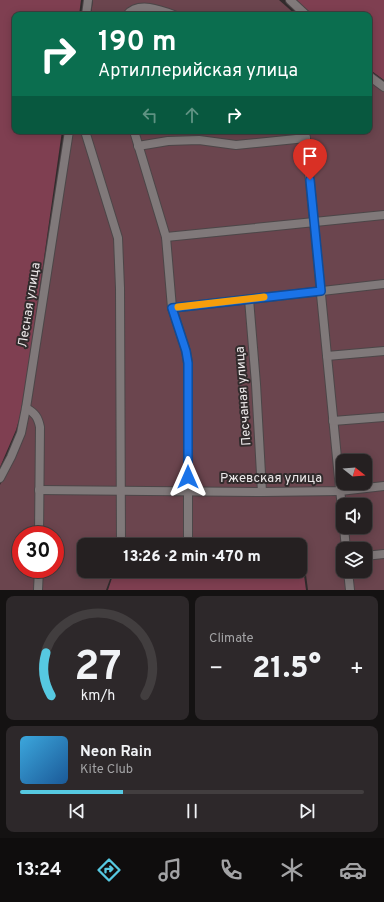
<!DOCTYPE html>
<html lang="en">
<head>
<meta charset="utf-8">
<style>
	:root { --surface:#252021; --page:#2d282a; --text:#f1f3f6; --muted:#a3a3a5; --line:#423e3f; --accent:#56c9e1 }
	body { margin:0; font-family:Overpass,sans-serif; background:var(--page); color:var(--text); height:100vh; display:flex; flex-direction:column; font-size:15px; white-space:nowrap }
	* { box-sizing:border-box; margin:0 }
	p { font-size:13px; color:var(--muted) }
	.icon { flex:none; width:22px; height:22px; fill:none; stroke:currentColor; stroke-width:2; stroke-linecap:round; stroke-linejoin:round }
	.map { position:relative; height:590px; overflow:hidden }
	.details { display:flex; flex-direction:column; gap:6px; padding:6px; background:#141212; flex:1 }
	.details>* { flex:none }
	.top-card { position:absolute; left:12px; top:12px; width:360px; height:122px; border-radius:8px; box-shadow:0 2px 10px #0003,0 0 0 1px var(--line); background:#0b6e4f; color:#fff; overflow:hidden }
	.needle { width:26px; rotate:107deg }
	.fabs { position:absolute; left:336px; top:454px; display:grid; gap:8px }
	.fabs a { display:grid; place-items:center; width:36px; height:36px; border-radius:8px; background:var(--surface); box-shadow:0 2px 10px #0003,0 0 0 1px var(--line); font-size:20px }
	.speed { position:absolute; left:12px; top:526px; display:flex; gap:8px; font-size:20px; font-weight:700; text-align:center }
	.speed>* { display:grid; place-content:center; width:52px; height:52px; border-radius:50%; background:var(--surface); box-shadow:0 2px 10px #0003,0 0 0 1px var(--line); line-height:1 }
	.speed .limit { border:6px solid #d22; background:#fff; color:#111 }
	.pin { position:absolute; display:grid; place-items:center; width:34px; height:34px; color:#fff; margin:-41px -17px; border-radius:50% 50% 50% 0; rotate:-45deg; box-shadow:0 0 4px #0007 }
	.pin .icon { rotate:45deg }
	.me { position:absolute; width:44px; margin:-22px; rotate:0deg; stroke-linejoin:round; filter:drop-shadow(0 0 3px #0008) }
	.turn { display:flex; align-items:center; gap:14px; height:84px; padding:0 20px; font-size:18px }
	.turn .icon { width:52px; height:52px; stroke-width:2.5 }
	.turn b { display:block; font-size:28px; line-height:34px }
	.lanes { display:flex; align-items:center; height:38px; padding:0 20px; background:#0003; justify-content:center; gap:20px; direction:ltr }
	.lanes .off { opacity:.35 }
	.big { font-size:30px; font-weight:800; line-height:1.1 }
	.details .tile { flex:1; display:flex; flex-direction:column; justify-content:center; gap:6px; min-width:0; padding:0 14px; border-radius:8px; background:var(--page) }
	.details .dial { align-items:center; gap:0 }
	.dial svg { height:104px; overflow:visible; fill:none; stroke:var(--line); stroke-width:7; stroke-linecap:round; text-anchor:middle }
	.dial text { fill:var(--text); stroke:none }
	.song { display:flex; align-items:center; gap:12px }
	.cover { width:48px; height:48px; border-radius:6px; background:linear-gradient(135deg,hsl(200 70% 55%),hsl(210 70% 35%)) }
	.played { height:4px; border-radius:2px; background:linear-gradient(90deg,var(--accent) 30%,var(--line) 30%) }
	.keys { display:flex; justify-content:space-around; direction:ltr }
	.heat { display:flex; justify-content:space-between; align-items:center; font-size:22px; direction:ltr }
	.details .tiles { flex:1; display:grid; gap:6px; grid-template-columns:1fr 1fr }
	.tile:last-child { grid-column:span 2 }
	.trip { position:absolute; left:77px; top:538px; width:230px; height:40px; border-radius:8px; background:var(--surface); box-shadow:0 2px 10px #0003,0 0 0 1px var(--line); font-weight:800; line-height:40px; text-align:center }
	.tab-bar { display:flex; height:64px; justify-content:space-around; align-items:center; background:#0f0d0d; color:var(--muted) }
	.tab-bar .icon { width:28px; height:28px }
	.tab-bar .active { color:var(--accent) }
	.tab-bar b { font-size:18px; color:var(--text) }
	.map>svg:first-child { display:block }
</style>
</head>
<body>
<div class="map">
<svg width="384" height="590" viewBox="0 0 384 590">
	<rect width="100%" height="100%" fill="#312b2c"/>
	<g fill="#6b454e" fill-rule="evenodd">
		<path d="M93,0H279L296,15H91Z"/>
		<path d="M369,80L384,91V590H308L302,544L84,545V571H113L106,590H0V485L20,441L73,131H369ZM343,461H365V483H343ZM343,505H365V527H343ZM21,535H55V569H21ZM343,549H365V571H343Z"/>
	</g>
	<g fill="#7f3f51">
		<path d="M0,0H81L79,15H15V131H62L23,406L16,430L0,467Z"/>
		<path d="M296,0H384V80L369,69V15H311Z"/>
		<path d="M300,546L306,590H108L114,572L117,571H300Z"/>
	</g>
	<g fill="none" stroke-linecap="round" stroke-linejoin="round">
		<g stroke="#4c4648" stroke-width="10">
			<g id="minor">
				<path d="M290,0L306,15"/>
				<path d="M86,15L88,0"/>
				<path d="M127,15C138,1 161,10 174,15"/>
				<path d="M369,76L384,87"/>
				<path d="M85,131L118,238L120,288L121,545"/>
				<path d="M134,131L166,237L172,308L186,351L188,363V540"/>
				<path d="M305,131L343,519"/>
				<path d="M138,146L168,141L199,140L236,145L306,138"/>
				<path d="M166,237L384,215"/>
				<path d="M249,299L256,384L262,492"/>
				<path d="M172,308L384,284"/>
				<path d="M327,356L384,351"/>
				<path d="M26,408C35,413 38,417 40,427L39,535"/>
				<path d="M333,421L384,417"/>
				<path d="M0,478L11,457L21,433L26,408L69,131"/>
				<path d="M39,490L262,492L340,491L384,486"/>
				<path d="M344,527L346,549"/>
				<path d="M365,556L384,554"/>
				<path d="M348,571L350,590"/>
				<path d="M38,590L39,569"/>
			</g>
		</g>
		<use href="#minor" stroke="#80797a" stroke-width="8"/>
	</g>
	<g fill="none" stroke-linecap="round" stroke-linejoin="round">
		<g stroke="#114b97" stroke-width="10">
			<path id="route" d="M188,477V363L186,351L172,308L321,291L310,180"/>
		</g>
		<use href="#route" stroke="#1a73e8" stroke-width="7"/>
		<path stroke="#f59e0b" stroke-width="7" d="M178,307L264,297"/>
	</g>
	<g text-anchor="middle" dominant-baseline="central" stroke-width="4" stroke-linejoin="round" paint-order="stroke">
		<g font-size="13" fill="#ece8e9" stroke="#312b2c">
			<text transform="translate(30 305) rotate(-81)">Лесная улица</text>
			<text transform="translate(244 396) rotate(-94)">Песчаная улица</text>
			<text x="271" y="479">Ржевская улица</text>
		</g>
	</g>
</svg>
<div class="fabs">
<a><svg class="needle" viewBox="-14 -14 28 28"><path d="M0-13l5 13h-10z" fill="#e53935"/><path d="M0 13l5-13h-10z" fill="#a3a3a5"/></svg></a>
<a><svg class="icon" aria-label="sound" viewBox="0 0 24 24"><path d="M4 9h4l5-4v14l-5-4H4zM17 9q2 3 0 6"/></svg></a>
<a><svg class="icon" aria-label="layers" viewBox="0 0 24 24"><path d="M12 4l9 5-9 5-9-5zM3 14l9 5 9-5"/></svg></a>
</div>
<div class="speed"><div class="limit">30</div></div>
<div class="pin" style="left:310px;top:180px;background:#d93025"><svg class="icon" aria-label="arrive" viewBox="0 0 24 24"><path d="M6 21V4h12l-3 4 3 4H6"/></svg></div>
<svg class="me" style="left:188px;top:477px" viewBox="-20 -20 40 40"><path d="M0-17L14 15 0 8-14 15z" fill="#1a73e8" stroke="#fff" stroke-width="4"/></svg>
<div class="trip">13:26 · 2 min · 470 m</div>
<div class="top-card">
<div class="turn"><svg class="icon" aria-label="right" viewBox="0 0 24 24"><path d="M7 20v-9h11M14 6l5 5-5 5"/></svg><div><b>190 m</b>Артиллерийская улица</div></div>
<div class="lanes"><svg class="icon off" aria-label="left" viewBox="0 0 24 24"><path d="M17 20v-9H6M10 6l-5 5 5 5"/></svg><svg class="icon off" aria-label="ahead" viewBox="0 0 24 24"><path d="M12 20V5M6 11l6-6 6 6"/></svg><svg class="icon" aria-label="right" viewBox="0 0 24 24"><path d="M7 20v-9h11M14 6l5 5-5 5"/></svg></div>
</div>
</div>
<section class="details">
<div class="tiles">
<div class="tile dial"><svg viewBox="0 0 100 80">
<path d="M14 69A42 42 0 1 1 86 69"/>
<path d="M14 69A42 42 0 0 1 10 36" stroke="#56c9e1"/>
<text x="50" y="56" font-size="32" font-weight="700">27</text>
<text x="50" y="72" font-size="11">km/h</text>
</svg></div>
<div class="tile"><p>Climate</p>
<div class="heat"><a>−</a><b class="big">21.5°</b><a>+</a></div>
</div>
<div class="tile">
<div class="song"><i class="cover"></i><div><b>Neon Rain</b><p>Kite Club</p></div></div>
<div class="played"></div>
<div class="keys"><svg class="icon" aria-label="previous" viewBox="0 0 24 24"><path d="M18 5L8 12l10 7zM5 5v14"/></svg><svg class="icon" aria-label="pause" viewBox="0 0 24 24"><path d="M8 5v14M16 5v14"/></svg><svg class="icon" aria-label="next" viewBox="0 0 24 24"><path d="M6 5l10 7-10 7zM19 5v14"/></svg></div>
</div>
</div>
</section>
<nav class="tab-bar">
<b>13:24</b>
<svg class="icon active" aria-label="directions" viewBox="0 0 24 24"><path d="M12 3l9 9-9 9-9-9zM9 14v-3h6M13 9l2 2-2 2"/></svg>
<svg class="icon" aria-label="music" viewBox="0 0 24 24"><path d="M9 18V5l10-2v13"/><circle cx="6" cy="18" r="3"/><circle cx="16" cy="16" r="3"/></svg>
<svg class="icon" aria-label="phone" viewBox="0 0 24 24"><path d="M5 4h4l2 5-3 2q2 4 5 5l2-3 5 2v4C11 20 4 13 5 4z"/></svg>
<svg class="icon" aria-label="climate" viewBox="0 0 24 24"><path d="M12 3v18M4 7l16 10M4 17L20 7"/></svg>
<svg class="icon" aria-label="car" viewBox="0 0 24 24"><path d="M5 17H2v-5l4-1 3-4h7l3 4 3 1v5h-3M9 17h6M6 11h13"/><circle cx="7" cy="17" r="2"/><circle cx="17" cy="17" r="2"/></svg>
</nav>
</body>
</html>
